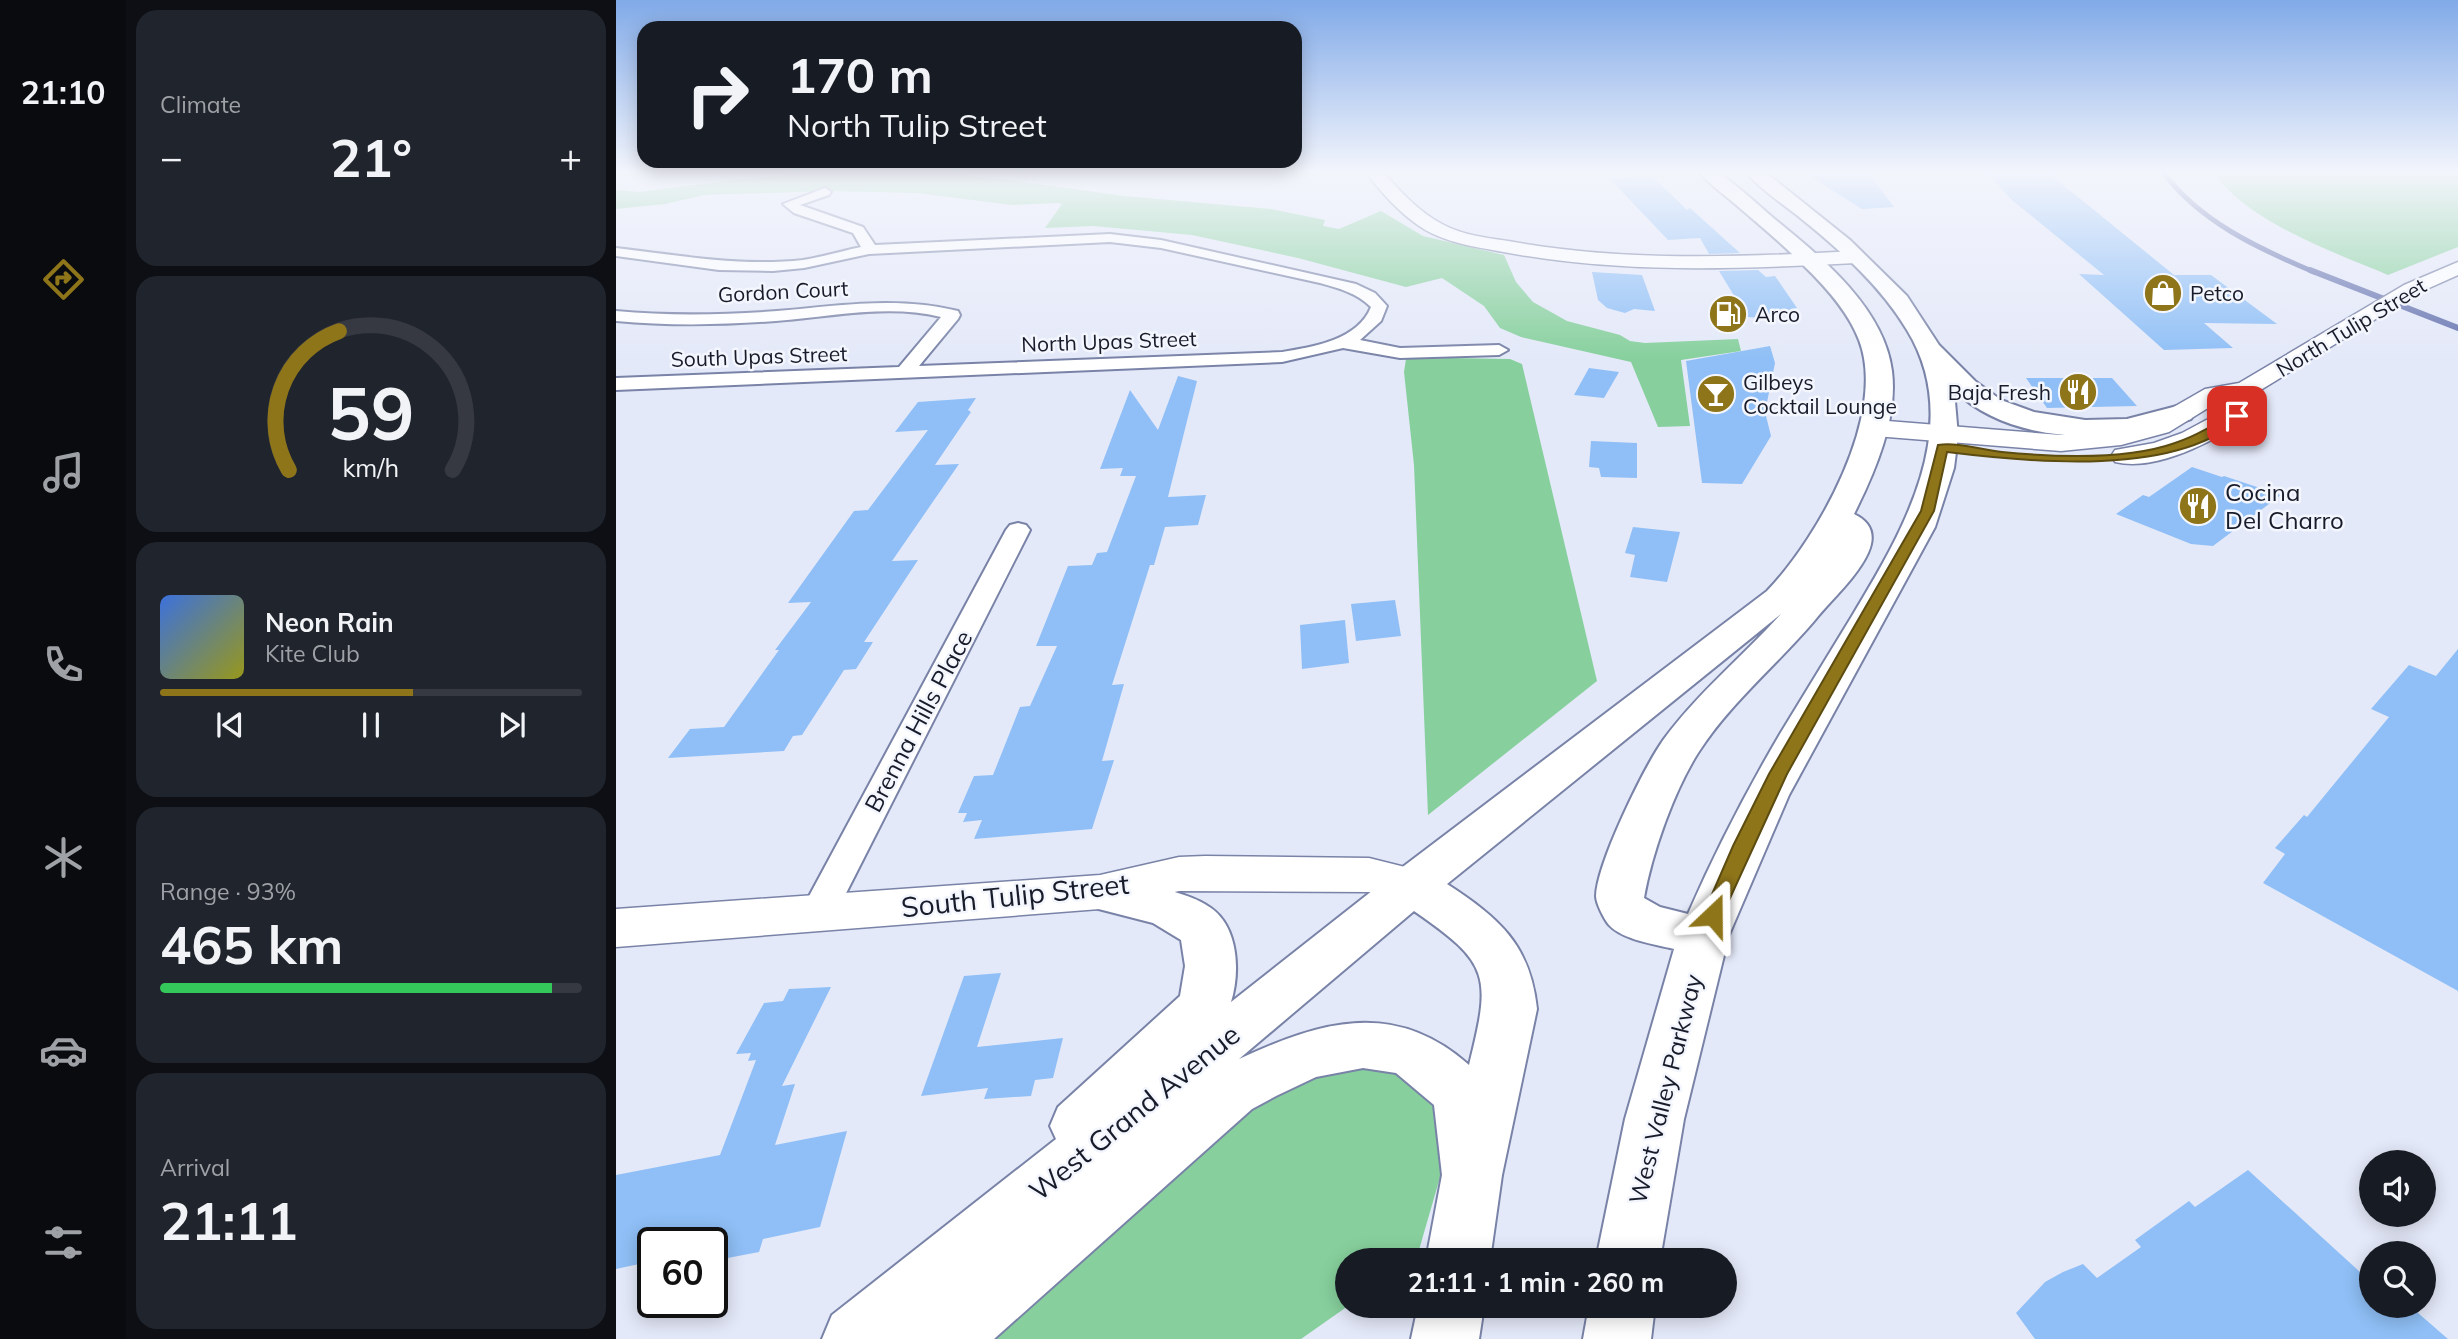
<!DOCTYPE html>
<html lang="en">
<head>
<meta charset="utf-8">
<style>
	:root { --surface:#171b24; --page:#20242c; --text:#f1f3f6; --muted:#9ea1a6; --line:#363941; --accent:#8e751a }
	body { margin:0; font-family:Mulish,sans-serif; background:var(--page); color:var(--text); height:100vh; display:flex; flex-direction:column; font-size:26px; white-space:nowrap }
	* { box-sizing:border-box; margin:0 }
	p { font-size:23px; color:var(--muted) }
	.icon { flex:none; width:38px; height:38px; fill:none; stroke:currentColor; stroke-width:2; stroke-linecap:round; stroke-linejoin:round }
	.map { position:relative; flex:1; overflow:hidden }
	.sheet { display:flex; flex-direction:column; gap:10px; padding:10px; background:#0d0f14; width:490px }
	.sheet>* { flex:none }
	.hud { position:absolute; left:21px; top:21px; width:665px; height:147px; border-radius:21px; box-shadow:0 4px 18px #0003; background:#171b24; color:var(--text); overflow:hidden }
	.buttons { position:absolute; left:1743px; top:1150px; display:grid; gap:14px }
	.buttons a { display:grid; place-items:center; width:77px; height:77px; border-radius:50%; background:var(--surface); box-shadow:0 4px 18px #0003; font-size:35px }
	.speed { position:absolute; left:21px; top:1227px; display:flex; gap:14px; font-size:35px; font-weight:700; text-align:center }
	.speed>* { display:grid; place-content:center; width:91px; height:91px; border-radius:50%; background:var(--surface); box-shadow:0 4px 18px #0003; line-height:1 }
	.speed .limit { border:4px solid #111; border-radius:10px; background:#fff; color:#111 }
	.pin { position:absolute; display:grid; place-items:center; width:60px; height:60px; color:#fff; margin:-30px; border-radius:14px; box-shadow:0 4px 10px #0006 }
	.me { position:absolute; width:77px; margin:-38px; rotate:23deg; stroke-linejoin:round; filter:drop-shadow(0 0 5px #0008) }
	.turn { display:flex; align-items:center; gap:24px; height:147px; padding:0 35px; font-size:32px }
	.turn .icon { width:91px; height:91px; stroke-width:2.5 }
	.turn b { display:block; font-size:49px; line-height:60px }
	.big { font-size:52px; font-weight:700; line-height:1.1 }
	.sheet .card { flex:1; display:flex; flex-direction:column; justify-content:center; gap:10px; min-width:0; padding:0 24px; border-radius:21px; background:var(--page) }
	.sheet .dial { align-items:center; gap:0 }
	.dial svg { height:182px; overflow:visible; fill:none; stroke:var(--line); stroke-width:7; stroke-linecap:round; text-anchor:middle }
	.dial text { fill:var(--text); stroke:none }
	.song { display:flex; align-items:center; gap:21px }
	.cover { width:84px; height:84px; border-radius:10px; background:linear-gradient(135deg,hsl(220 70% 55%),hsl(60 70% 35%)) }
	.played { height:7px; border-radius:4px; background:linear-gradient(90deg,var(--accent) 60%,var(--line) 60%) }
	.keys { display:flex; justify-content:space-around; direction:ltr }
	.heat { display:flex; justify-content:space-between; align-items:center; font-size:38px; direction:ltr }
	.charge { height:10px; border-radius:5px; background:linear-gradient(90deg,#34c759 93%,var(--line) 0) }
	.trip { position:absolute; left:719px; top:1248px; width:402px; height:70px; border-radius:35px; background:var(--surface); box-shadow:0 4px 18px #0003; font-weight:700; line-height:70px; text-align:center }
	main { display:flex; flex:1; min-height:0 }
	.menu { display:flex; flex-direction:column; width:126px; justify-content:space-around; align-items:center; background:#090b0e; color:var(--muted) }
	.menu .icon { width:49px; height:49px }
	.menu .current { color:var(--accent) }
	.menu b { font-size:32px; color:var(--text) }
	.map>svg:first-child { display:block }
</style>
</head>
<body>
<main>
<nav class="menu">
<b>21:10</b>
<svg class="icon current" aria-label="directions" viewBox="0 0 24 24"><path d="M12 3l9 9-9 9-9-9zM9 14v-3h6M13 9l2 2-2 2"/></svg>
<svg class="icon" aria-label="music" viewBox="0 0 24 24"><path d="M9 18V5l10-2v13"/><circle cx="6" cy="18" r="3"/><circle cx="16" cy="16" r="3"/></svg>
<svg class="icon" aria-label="phone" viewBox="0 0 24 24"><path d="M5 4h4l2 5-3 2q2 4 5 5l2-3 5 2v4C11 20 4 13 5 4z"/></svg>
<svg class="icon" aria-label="climate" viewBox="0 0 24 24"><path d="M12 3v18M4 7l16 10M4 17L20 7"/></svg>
<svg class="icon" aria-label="car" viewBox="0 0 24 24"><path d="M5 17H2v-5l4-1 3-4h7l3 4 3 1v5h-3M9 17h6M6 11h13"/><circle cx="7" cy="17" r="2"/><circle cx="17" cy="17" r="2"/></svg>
<svg class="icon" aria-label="filters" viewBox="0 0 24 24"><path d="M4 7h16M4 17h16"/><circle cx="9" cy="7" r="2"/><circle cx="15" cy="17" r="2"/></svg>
</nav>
<section class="sheet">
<div class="card"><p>Climate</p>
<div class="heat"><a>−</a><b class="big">21°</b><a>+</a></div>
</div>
<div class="card dial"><svg viewBox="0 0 100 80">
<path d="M14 69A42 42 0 1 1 86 69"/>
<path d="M14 69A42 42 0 0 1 36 8" stroke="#8e751a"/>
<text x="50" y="56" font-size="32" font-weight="700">59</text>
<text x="50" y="72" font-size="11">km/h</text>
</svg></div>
<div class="card">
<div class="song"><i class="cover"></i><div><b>Neon Rain</b><p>Kite Club</p></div></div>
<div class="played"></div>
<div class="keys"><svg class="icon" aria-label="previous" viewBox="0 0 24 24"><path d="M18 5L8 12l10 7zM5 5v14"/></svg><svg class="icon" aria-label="pause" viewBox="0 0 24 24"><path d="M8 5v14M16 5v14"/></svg><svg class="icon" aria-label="next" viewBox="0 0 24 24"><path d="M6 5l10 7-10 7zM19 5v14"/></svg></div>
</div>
<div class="card"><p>Range · 93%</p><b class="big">465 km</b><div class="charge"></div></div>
<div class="card"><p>Arrival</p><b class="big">21:11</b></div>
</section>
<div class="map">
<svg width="1842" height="1339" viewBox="0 0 1842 1339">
	<rect width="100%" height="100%" fill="#e4e9f9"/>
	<g fill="#87d09d">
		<path d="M233,171H300L386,179L508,196L655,209L709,220L707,226L723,229L765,211L807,236L888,255L900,282L917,302L951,321L1004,335L1014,341L1029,343L1122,339L1125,351L1065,360L1074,426L1042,427L1015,362L905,337L884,328L868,306L826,278L790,287L682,258L576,235L477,226L429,228L446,204L442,203L396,205L301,193L212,191L88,195L49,204L0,209V190L23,192L134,178Z"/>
		<path d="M1597,171H1842V247L1772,275C1718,252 1630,222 1597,171Z"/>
		<path d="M835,358L894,359L906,364L981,681L812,815L798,465L788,372L790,359Z"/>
		<path d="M734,1063L774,1071L791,1078L804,1090L819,1109L829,1160L803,1250L790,1260H732V1306L685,1339H359L634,1105Z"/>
	</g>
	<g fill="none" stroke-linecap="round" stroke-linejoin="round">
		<path stroke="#6674b0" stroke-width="5" d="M1546,171C1583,221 1641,248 1698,272"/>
		<path stroke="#6674b0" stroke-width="6" d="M1694,270L1842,328"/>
	</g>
	<g fill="#8fbff6">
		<path d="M1186,171H1251L1278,207L1246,209Z"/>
		<path d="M1369,171H1430L1558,275H1595L1661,324L1588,323L1617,348L1548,350L1463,274L1488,275L1396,200Z"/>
		<path d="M1036,176L1071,210L1074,208L1124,253L1093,254L1084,238L1052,240L994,179Z"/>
		<path d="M1142,270L1150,277L1159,276L1181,308L1148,318L1131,317L1103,271Z"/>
		<path d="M976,272L1026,275L1039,311L1018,309L1009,313L991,308L982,300Z"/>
		<path d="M1154,346L1159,363L1149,412L1155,436L1126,484L1086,483L1070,361Z"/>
		<path d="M973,368L1003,372L988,398L958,395Z"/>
		<path d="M562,376L581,381L552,497L590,495L582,525L549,527L538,565H534L496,685L508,684L486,761L498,760L476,829L358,839L366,820L347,822L351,813H342L358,776L377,775L404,707L414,706L441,646H420L452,566L476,565L481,553L491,552L520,476H504L507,468L484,469L514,390L542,430Z"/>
		<path d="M1410,378H1496L1521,406L1431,408Z"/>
		<path d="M360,398L352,410L355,412L319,465L343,464L276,561L302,560L248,642H257L240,669L228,670L186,735L177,736L168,751L52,758L74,729L108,727L163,650H159L195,602L172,603L238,511L252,510L312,430L279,432L302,402Z"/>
		<path d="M975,441L1021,443V478L985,477L983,468L973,467Z"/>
		<path d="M1576,467L1606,477L1608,476L1665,495L1597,546L1575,544L1500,514L1527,495L1533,497Z"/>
		<path d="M1017,527L1064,532L1051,582L1014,577L1019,555L1009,553Z"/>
		<path d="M779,600L785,636L740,641L735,604Z"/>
		<path d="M729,620L733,663L686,669L684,625Z"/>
		<path d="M1842,649V991L1647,883L1669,854L1659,848L1688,815L1691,817L1773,717L1755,709L1793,665L1820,676Z"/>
		<path d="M385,973L361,1047L447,1038L437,1078L419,1080L415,1096L368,1099L372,1088L305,1096L348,976Z"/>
		<path d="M215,987L166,1086L179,1084L159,1145L231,1131L204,1227L147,1239L143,1252L96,1261V1242H37V1261L0,1269V1175L104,1155L140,1060L132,1061L135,1053L120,1054L148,1003L167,1001L173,989Z"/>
		<path d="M1632,1170L1755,1282V1306H1794L1832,1339H1419L1400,1313L1429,1282L1447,1272L1467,1264L1481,1278L1525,1247L1519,1240L1573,1201L1579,1207Z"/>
	</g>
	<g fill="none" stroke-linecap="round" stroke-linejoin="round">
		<g stroke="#7983a7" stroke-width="4">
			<g id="minor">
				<path d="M209,188L215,192L213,195L184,205L247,227L259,245L494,234L545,240L740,284L759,293L771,306L765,321L744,340L784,348L883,345L892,350L883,355L784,358L727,348L666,362L0,390V378L283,367L325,317C272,304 214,317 160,321C107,325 53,326 0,321V311C53,316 107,315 161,311C222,306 281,296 342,311L344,315L342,319L303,366L666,352C697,347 742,340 755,307C741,293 722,288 704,283L545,248L494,242L253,254L188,268L157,271L103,270L0,256V248C61,255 125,267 187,260C206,257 226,251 245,247L237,233L178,213L167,204Z"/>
				<path d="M402,523L410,525L414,530L220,913L215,923L202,927L189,923L184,913L390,530L394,525Z"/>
			</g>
		</g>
		<g stroke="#7983a7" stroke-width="3">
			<g id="tertiary">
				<path d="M749,171H766C784,191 803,212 826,224C847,236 875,238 898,242C1011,262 1126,257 1240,251L1250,257L1240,263C1124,269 1008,274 893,253C868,248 839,245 815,233C790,220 766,194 749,171Z"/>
				<path d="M1842,262V275L1802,293L1643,391L1649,405L1645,410C1609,435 1544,473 1499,462L1495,456L1499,450L1538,443L1566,433L1622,403L1621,398L1605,400L1553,432L1505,445L1445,451L1259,436L1250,434L1246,428L1250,422L1259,420L1445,435L1516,426L1535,420L1589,389L1623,383L1788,285Z"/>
				<path d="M589,856L753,858L813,873L820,885L813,897L797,902L753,892L563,891L484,909L0,947V909L484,875L563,857Z"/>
			</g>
		</g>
		<g stroke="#7983a7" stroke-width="4">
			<g id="primary">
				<path d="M1082,171C1087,171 1093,171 1098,171C1108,173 1150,212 1161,221C1206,258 1268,308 1276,371C1282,419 1259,472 1238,514C1255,522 1260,535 1252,553C1241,577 1216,599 1199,620C1161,665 1114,703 1082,753C1058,791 1036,853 1028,898L1044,907L1072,914C1099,852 1130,792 1164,734C1188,695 1212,655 1236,616C1286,533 1350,426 1291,330C1264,285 1223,249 1182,216C1164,202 1143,188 1129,171H1148L1234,240L1291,296L1323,345L1359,381L1385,400L1418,412L1469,420L1511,419L1565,405L1575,407L1579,413L1575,419C1503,444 1397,447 1338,390L1342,436L1338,468L1319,527L1173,795L1113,935L1068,1119L1044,1260H980L1009,1119L1058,949C1038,944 1007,940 993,925C988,919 980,903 980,896C981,863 1028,767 1048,739C1082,693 1127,656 1165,614L831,884C883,918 914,944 921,1009L886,1175L874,1260H810L826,1175L818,1105L780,1073L747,1068L700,1077L660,1096L636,1109L378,1339H206L216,1315L440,1139L434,1126L442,1107L564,996L569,966L565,940L537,923L467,905L460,892L467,879C489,872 507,879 529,884C551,890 577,895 595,908C623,928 624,973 615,1002L780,872L1151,591C1202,538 1272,414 1243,340C1232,311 1208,285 1186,264C1165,242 1141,223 1118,203C1106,193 1092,183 1082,171ZM798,911C875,964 875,976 853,1065C779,999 705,1021 623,1059Z"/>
				<path d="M802,1306H868L863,1339H795Z"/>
				<path d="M973,1306H1039L1035,1339H967Z"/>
			</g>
		</g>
		<use href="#minor" fill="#fff" fill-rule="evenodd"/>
		<use href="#tertiary" fill="#fff" fill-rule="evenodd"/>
		<use href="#primary" fill="#fff" fill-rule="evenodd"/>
	</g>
	<linearGradient id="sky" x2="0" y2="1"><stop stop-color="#81aae8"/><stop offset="0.48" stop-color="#f3f5fc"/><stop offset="1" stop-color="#f3f5fc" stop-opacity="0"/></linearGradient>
	<rect width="1842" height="359" fill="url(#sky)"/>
	<path fill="#8e751a" stroke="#5c4c11" stroke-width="2" d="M1617,413L1626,416C1564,478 1412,462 1331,452L1318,511L1171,774L1104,920L1097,922L1090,920L1087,915L1117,846L1153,774L1305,511L1322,445C1342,442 1366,450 1386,452C1437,457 1511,460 1559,443C1580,436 1598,425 1617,413Z"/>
	<defs>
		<g id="shop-disc" transform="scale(2.0125)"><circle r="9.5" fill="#8e751a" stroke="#f4f6fe"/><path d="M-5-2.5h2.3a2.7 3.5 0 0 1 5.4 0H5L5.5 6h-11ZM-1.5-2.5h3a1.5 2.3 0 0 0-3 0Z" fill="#fff"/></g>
		<g id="fuel-disc" transform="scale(2.0125)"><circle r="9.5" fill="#8e751a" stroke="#f4f6fe"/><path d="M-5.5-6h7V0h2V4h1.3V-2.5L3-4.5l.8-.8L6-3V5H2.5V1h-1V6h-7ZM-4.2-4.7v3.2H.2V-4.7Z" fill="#fff"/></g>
		<g id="restaurant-disc" transform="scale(2.0125)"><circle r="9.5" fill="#8e751a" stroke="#f4f6fe"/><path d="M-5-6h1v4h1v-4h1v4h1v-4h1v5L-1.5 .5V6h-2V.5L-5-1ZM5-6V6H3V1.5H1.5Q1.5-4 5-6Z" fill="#fff"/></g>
		<g id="bar-disc" transform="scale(2.0125)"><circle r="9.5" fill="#8e751a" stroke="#f4f6fe"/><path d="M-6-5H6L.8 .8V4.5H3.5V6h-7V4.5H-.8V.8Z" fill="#fff"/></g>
	</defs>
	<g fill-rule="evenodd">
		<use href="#shop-disc" x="1547" y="293"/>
		<use href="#fuel-disc" x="1112" y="314"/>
		<use href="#restaurant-disc" x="1462" y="392"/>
		<use href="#bar-disc" x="1100" y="394"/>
		<use href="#restaurant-disc" x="1582" y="506"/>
	</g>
	<g text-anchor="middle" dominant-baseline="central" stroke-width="5" stroke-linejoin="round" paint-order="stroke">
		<g font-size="21" fill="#181c2a" stroke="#f4f6fe">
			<text transform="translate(167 291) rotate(-3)">Gordon Court</text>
			<text transform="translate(1735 327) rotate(-31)">North Tulip Street</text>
			<text transform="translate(493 341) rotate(-2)">North Upas Street</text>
			<text transform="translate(143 356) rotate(-2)">South Upas Street</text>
		</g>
		<g font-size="21" fill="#181c2a" stroke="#f4f6fe" text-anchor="start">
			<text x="1574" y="293">Petco</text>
			<text x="1139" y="314">Arco</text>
			<text x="1127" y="382">Gilbeys<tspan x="1127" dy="24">Cocktail Lounge</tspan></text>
			<text x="1435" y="392" text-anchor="end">Baja Fresh</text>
		</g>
		<g font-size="24" fill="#181c2a" stroke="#f4f6fe" text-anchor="start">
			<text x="1609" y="492">Cocina<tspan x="1609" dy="28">Del Charro</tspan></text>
		</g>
		<g font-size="24" fill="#181c2a" stroke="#f4f6fe">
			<text transform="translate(302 721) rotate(-62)">Brenna Hills Place</text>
			<text transform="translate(1049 1089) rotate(-76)">West Valley Parkway</text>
		</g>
		<g font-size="28" fill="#181c2a" stroke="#f4f6fe">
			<text transform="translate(399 895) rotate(-6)">South Tulip Street</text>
			<text transform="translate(518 1112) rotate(-39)">West Grand Avenue</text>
		</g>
	</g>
</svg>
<div class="buttons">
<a><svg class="icon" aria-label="sound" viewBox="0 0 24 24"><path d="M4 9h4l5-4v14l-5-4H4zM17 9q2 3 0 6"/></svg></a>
<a><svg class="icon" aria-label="search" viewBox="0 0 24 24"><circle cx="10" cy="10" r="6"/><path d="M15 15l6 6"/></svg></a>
</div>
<div class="speed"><div class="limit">60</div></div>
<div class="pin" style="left:1621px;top:416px;background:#d93025"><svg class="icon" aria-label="arrive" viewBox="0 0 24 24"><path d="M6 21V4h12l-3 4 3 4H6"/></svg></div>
<svg class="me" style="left:1097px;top:915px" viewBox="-20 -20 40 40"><path d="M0-17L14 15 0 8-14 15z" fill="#8e751a" stroke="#fff" stroke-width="4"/></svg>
<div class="trip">21:11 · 1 min · 260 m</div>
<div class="hud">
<div class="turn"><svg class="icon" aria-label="right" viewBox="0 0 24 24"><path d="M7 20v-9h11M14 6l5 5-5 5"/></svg><div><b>170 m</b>North Tulip Street</div></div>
</div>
</div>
</main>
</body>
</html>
